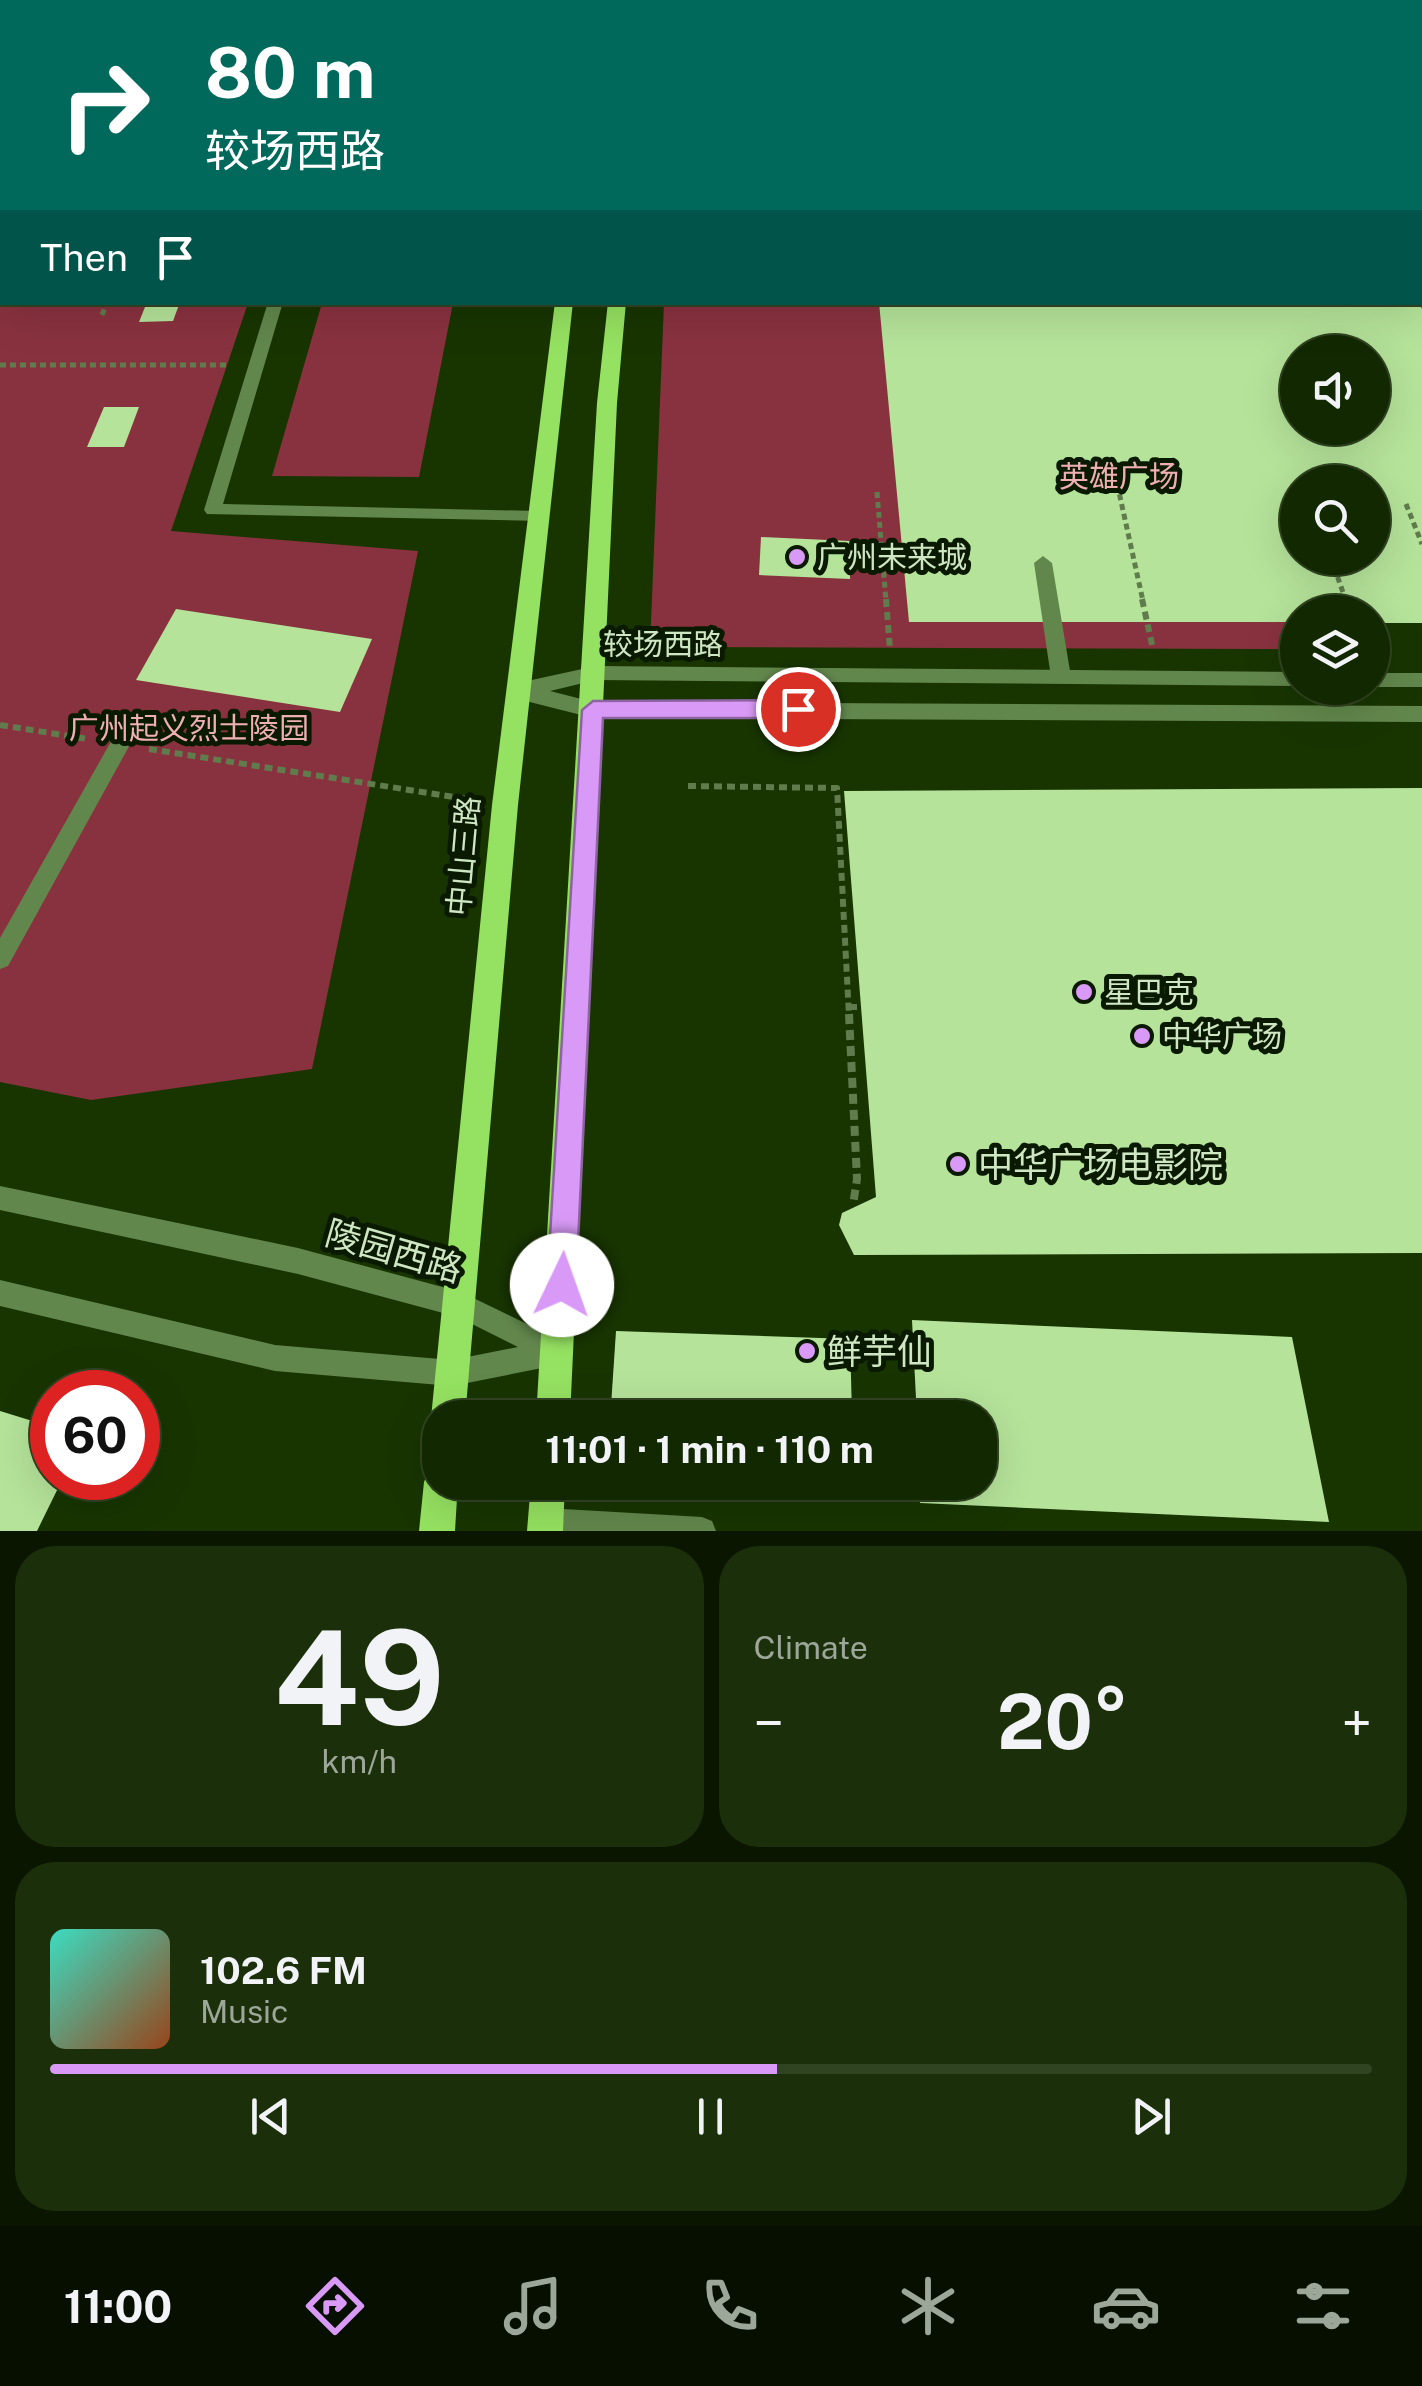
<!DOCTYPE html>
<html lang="en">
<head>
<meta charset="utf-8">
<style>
	:root { --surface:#122800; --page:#1b300a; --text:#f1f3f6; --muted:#9ca699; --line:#314422; --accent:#d99af7 }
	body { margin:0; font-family:"Public Sans","Noto Sans SC",sans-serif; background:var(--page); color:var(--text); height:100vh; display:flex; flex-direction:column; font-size:38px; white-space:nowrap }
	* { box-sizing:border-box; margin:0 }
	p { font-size:32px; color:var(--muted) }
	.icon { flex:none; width:55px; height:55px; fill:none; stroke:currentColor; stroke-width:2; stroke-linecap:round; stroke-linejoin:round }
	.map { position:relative; height:1531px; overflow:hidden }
	.panel { display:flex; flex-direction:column; gap:15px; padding:15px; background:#0a1600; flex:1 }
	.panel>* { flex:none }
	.hud { position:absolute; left:0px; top:0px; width:1422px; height:305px; box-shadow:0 10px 40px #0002,0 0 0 2px var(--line); background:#00695c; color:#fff; overflow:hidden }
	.tools { position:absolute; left:1280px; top:335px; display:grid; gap:20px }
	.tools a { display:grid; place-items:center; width:110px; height:110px; border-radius:50%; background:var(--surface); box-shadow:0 10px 40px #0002,0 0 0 2px var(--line); font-size:50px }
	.speed { position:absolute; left:30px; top:1370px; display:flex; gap:20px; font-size:50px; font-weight:700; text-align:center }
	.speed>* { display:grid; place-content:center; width:130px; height:130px; border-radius:50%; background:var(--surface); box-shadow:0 10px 40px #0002,0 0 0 2px var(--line); line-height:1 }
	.speed .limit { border:15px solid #d22; background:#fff; color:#111 }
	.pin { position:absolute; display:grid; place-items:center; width:85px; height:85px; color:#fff; margin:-42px; border:5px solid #fff; border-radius:50%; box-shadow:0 2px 10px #0007 }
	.me { position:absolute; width:110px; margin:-55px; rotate:3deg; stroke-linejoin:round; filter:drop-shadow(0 0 8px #0008) }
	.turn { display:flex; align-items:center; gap:35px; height:210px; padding:0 40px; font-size:45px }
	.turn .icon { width:130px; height:130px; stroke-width:2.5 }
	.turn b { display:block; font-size:70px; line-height:85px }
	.then { display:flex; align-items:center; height:95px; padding:0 40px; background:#0003; gap:20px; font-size:38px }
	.big { font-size:75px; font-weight:700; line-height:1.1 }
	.panel .tile { flex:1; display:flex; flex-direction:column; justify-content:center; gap:15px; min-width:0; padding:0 35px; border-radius:40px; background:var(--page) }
	.panel .dial { align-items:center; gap:0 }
	.dial b { font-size:130px; line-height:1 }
	.song { display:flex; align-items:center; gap:30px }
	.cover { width:120px; height:120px; border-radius:15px; background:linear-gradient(135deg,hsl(170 70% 55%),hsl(20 70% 35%)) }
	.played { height:10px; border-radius:5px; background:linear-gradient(90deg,var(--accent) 55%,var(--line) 55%) }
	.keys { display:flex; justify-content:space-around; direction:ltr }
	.heat { display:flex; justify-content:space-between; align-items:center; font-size:55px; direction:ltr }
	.panel .tiles { flex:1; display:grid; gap:15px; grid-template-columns:1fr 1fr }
	.tile:last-child { grid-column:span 2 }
	.trip { position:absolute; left:422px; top:1400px; width:575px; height:100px; border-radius:40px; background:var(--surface); box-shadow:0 10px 40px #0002,0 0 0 2px var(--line); font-weight:700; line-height:100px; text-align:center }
	.tabs { display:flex; height:160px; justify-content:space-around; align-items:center; background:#071000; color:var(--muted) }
	.tabs .icon { width:70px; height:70px }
	.tabs .current { color:var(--accent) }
	.tabs b { font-size:45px; color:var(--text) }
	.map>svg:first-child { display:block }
</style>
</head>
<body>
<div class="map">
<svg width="1422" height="1531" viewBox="0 0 1422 1531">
	<rect width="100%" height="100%" fill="#183500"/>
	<g fill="#89323f" fill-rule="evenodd">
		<path d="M0,97L2,302L248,303L171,531L418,551L312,1069L91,1100L0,1082Z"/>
		<path d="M1420,288L1422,499L1372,482H1298V558H1314L1335,612H1298L1297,649L650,647L664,303L1420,302ZM1298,352H1372V428H1298Z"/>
		<path d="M322,303H453L419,477L272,476Z"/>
	</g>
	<g fill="#b5e39a" fill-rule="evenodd">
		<path d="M147,302H180L173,321L139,322Z"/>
		<path d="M879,302H1419L1422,309V623H1372V612H1298V622H909ZM1298,352H1372V428H1298ZM1298,482H1372V558H1298Z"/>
		<path d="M104,407H139L124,447H87Z"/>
		<path d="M761,537L850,541V579L759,575Z"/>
		<path d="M176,609L372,639L340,712L136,680Z"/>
		<path d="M1422,788V1253L854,1255L839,1225L842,1213L876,1197L844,791Z"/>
		<path d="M912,1320L1292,1337L1329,1522L920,1503L919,1482H980V1418H917Z"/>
		<path d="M616,1331L850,1339L852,1415L611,1406Z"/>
		<path d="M0,1411L52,1427V1478H63L37,1531H0Z"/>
	</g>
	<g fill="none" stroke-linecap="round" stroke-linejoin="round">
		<path stroke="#607b4c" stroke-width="4" stroke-dasharray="5 4" stroke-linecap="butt" d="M1420,237L1422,241"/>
		<g stroke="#607b4c" stroke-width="5" stroke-dasharray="6 4" stroke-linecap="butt">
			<path d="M102,315L107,302"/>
			<path d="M0,365H226"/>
			<path d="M1113,465L1143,601"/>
			<path d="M877,492L886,601"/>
			<path d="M1406,504L1422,544"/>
			<path d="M1331,558L1346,601"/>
		</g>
		<g stroke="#607b4c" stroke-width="6" stroke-dasharray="8 5" stroke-linecap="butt">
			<path d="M886,599L890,650"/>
			<path d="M1142,599L1153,649"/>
			<path d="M1345,599L1350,612"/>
			<path d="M0,725L88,739"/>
			<path d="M149,749L473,800"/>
			<path d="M688,786L837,788L849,1016"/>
			<path d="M849,1007H861"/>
		</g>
		<path stroke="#607b4c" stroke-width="8" stroke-dasharray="10 6" stroke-linecap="butt" d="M849,1014L857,1179L853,1205"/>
		<g fill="#62874c" fill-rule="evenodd">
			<path d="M268,302H283L223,504L537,511L543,513L546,517L543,521L207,514L204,510Z"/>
			<path d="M1043,556L1052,563L1071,677L1061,684L1051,677L1034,563Z"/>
			<path d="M120,736L127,738L130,744L127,750L8,966L0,969V938L113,738Z"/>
			<path d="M546,1508L702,1517L712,1521L716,1531H536L532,1522L536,1512Z"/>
		</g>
		<g fill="#62874c" fill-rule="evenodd">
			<path d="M117,0H159L160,2H119Z"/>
			<rect x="1420" y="125" width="2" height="8"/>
		</g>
		<g fill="#62874c" fill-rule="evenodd">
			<path d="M596,666L1298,672V686L596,680L550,691L593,702L1422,706V722L593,718L518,699L508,691L518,683Z"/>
			<rect x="1372" y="673" width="50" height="14"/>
			<path d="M0,1186L298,1248L461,1292L566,1343L570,1352L566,1361L557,1365L452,1386L275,1371L0,1306V1280L275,1345L452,1360L518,1347L458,1317L298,1274L0,1210Z"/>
		</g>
		<g fill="#95e161" fill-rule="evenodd">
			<path d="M555,302H573L518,805L465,1418H440V1432L431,1418L492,805Z"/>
			<path d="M608,302H626L617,403L570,1418H536L597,403Z"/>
			<path d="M440,1465V1482H458L455,1531H419L424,1482L429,1470Z"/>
			<path d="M531,1482H565L563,1531H527Z"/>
		</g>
	</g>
	<path fill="#d99af7" stroke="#8d64a1" stroke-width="2.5" d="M798,700L809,709L798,718H603L576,1285L572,1296L562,1300L551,1296L547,1285L582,710L593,701Z"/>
	<g fill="#d99af7" stroke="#0a1a01" stroke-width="4">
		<circle cx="797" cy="557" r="10"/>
		<circle cx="1084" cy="992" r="10"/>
		<circle cx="1142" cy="1036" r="10"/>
		<circle cx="958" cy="1164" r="10"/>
		<circle cx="807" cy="1351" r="10"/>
	</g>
	<g text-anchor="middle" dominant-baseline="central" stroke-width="10" stroke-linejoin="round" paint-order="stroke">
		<g font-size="30" fill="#edafb3" stroke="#0a1a01">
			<text x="1119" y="476">英雄广场</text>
			<text x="189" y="728">广州起义烈士陵园</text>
		</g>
		<g font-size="30" fill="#cee6c2" stroke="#0a1a01" text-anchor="start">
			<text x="817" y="557">广州未来城</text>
			<text x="1104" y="992">星巴克</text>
			<text x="1162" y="1036">中华广场</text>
		</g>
		<g font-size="30" fill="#cee6c2" stroke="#0a1a01">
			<text x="663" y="644">较场西路</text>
			<text transform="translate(463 856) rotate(-85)">中山三路</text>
		</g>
		<g font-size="35" fill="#cee6c2" stroke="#0a1a01" text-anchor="start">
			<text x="978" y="1164">中华广场电影院</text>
			<text x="827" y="1351">鲜芋仙</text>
		</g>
		<g font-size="35" fill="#cee6c2" stroke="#0a1a01">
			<text transform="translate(394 1251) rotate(16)">陵园西路</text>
		</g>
	</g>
</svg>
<div class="tools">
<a><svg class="icon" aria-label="sound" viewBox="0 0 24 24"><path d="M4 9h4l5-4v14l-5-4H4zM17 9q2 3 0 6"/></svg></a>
<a><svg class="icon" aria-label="search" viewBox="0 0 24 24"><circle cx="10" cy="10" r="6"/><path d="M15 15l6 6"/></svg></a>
<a><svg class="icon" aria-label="layers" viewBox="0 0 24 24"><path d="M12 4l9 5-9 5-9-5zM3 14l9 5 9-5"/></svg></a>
</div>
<div class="speed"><div class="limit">60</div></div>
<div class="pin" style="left:798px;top:709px;background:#d93025"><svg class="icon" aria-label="arrive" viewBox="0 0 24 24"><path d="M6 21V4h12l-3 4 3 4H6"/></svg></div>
<svg class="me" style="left:562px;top:1285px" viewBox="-20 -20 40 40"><circle r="19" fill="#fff"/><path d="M0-13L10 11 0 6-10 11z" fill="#d99af7"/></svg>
<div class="trip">11:01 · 1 min · 110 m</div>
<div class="hud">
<div class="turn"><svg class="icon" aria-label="right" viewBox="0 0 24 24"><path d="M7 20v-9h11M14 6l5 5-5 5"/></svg><div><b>80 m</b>较场西路</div></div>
<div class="then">Then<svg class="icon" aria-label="arrive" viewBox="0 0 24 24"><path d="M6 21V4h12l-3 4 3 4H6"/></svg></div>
</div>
</div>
<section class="panel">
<div class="tiles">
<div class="tile dial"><b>49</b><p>km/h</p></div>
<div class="tile"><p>Climate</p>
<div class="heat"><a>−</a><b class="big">20°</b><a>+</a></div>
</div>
<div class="tile">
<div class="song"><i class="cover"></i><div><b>102.6 FM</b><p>Music</p></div></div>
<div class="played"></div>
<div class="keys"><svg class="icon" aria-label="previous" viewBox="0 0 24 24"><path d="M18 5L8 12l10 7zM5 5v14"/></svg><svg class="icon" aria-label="pause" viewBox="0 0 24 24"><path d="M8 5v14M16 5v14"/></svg><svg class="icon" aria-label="next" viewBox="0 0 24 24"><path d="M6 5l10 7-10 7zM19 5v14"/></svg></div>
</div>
</div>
</section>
<nav class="tabs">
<b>11:00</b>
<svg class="icon current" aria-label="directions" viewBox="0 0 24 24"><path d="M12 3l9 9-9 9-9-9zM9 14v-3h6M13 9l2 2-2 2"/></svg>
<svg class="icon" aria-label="music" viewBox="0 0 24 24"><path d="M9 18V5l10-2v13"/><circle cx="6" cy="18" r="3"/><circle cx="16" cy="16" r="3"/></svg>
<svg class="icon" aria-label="phone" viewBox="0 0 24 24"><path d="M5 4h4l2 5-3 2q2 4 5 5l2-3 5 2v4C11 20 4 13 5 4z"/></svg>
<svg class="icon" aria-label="climate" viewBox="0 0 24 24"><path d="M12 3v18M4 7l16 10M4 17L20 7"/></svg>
<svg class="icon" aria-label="car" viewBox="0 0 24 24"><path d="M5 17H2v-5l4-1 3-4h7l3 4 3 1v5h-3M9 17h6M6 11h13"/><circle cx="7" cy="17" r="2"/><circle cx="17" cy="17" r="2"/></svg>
<svg class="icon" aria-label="filters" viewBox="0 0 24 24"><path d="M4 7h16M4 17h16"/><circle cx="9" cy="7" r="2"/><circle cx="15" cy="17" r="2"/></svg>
</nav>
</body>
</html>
